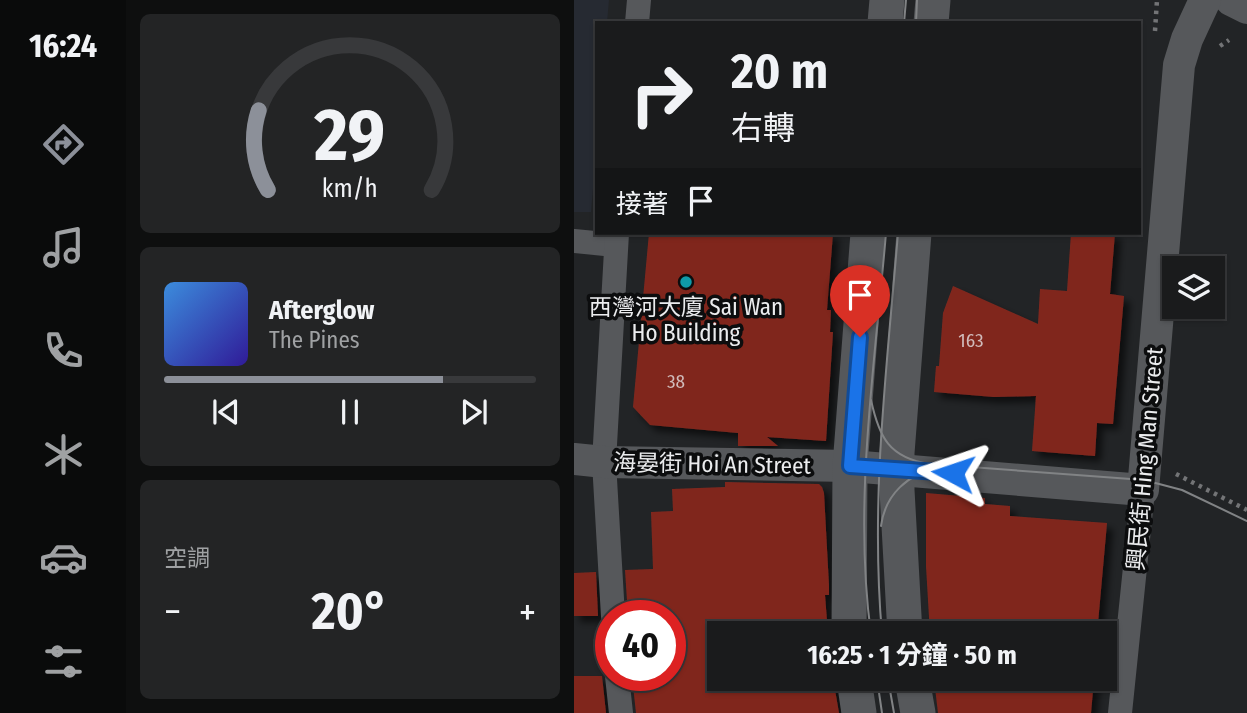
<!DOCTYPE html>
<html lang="zh-TW">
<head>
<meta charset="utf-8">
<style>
	:root { --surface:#1a1b1c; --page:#232425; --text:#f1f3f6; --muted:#9fa1a3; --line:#38393b; --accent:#8c9099 }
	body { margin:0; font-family:"Fira Sans Condensed","Noto Sans TC",sans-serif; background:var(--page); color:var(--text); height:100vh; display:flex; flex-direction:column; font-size:26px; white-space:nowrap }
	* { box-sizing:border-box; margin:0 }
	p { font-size:23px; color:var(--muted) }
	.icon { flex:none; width:38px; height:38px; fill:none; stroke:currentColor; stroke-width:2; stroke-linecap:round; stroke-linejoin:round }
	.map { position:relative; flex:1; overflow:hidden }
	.drawer { display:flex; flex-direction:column; gap:14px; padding:14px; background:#0e0f0f; width:448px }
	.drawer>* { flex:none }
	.hud { position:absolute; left:21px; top:21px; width:546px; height:214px; border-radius:0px; box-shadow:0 2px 5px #0004,0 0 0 2px var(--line); background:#1a1b1c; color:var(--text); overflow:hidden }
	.tools { position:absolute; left:588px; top:256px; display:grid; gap:14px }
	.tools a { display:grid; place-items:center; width:63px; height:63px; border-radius:0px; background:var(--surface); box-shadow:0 2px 5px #0004,0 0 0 2px var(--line); font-size:35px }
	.speed { position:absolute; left:21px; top:600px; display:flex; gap:14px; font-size:35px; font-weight:700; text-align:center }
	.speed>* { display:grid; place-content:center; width:91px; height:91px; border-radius:50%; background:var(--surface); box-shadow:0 2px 5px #0004,0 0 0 2px var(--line); line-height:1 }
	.speed .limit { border:10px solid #d22; background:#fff; color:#111 }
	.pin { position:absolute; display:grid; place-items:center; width:60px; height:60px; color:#fff; margin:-72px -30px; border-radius:50% 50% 50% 0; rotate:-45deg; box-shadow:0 0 7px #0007 }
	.pin .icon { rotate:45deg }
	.me { position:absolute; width:77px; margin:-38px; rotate:275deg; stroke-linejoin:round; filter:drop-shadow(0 0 5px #0008) }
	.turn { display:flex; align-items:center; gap:24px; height:147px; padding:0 21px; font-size:32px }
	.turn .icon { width:91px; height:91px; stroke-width:2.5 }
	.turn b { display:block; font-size:49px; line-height:60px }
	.then { display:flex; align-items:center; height:66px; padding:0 21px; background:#0003; gap:14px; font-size:26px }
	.big { font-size:52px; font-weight:700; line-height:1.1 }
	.drawer .tile { flex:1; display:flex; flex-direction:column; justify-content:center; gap:10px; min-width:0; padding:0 24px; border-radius:10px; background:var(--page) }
	.drawer .dial { align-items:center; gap:0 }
	.dial svg { height:182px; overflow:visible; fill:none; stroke:var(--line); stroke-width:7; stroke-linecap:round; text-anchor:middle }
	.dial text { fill:var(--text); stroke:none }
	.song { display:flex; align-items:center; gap:21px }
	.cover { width:84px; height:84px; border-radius:10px; background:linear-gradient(135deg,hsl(210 70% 55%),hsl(250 70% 35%)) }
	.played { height:7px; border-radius:4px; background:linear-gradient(90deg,var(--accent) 75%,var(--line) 75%) }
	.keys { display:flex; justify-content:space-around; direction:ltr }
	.heat { display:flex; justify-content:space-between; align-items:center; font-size:38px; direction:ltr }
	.trip { position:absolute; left:133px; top:621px; width:410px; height:70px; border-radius:0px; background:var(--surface); box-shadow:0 2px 5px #0004,0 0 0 2px var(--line); font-weight:700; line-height:70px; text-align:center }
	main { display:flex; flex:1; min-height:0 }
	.menu { display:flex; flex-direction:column; width:126px; justify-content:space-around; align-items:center; background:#0a0b0b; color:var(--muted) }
	.menu .icon { width:49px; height:49px }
	.menu .on { color:var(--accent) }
	.menu b { font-size:32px; color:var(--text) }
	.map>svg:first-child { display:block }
</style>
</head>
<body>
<main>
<nav class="menu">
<b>16:24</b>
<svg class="icon on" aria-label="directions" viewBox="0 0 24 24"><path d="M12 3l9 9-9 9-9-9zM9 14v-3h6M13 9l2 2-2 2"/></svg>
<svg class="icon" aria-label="music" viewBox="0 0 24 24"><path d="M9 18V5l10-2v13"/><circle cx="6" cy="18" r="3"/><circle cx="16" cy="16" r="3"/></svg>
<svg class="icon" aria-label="phone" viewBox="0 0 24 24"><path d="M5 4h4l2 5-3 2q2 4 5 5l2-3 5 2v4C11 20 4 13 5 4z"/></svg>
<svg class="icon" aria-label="climate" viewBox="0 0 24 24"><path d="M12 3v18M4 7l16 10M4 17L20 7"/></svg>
<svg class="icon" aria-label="car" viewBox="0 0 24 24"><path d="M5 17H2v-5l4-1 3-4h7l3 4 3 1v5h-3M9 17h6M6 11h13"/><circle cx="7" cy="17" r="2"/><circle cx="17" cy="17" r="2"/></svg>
<svg class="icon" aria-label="filters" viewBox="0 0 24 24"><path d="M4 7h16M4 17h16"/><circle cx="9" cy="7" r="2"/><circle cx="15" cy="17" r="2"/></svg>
</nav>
<section class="drawer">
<div class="tile dial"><svg viewBox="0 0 100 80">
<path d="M14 69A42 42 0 1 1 86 69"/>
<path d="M14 69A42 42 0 0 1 10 34" stroke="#8c9099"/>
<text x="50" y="56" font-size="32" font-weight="700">29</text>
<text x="50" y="72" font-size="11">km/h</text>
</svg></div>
<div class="tile">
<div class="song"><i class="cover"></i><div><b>Afterglow</b><p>The Pines</p></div></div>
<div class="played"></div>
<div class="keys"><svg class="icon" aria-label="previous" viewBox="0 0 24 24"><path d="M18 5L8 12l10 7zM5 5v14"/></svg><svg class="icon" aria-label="pause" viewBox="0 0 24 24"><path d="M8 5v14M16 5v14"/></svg><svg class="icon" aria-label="next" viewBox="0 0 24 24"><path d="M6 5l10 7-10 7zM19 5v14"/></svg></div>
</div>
<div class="tile"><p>空調</p>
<div class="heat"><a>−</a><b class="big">20°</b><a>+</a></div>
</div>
</section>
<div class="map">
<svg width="673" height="713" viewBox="0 0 673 713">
	<defs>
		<filter id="shadow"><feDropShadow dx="6" dy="6" stdDeviation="3.5" flood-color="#0009"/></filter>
	</defs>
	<rect width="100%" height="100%" fill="#222426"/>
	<path fill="#262a32" d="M0,0H35L33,23H23V142L17,212H0Z"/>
	<g fill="#80281f" filter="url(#shadow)">
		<path d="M75,233H259L253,310H257L256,332H259L252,441L193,437L204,446H164V433L76,425L59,407Z"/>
		<path d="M497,233H541L536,294L550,296L539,424L523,423L521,456L458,451L462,396L420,397L360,392L362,366H365L369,313L379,286L464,324L466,289L493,291Z"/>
		<path d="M151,482L245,484L248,487L250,493L255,586V595H251L254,634H145V679H257V684H260L265,713H62L58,676H96V616H54L51,570L79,569L77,512L99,511L98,489L151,487Z"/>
		<path d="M352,493L411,498V504L436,506V516L533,523L523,634H356L352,566Z"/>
		<path d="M22,572L24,616H0V573Z"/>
		<path d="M0,676H28L32,713H0Z"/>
		<path d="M360,679H520L517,713H364Z"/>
	</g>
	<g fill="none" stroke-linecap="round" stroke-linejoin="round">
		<g stroke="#737476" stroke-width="4.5" stroke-dasharray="3.5 5" stroke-linecap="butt">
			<path d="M581,31L583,0"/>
			<path d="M646,46L655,40"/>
			<path d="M602,474L673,510"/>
			<path d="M22,639L24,658"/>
		</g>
		<g stroke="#56585b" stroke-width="24">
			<path d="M63,23L65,0"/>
			<path d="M0,241L41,245"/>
			<path d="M39,616L30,462L43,233"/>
			<path d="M43,676L47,713"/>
			<path d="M546,713L569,490"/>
		</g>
		<g stroke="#56585b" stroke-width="32">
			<path d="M657,0L673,8"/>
			<path d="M0,459L30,462L276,466L569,490L605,65L613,39L631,0"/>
		</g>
		<g stroke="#56585b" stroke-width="35">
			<path d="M311,23L313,0"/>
			<path d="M357,23L359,0"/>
			<path d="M275,634L276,466L294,233"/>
			<path d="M331,634L323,490V453L340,233"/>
			<path d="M280,679L285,713"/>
			<path d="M338,679L344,713"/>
		</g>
		<g stroke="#818385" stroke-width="2">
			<path d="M330,23L332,0"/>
			<path d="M342,23L343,0"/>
			<path d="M297,400C305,437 315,458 356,464L570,480L608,490L673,521"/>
			<path d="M307,526C311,495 334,473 364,469"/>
			<path d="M297,634C279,503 301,364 312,233"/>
			<path d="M308,634C296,498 313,367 324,233"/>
			<path d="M303,679L308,713"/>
			<path d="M314,679L320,713"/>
		</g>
	</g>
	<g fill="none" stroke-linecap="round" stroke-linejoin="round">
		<g stroke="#114b97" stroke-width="18">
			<path id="route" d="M286,337L276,466L379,473"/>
		</g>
		<use href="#route" stroke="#1a73e8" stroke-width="12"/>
	</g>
	<circle fill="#0f9aa8" stroke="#0c0d0e" stroke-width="2.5" cx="112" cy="282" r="7"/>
	<g text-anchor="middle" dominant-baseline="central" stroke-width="7" stroke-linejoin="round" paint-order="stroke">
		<g font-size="19" fill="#d0bbba">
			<text x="397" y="340">163</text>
			<text x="102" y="381">38</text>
		</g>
		<g font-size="23" fill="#ebecee" stroke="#0c0d0e">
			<text x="112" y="307">西灣河大廈 Sai Wan<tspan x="112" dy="26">Ho Building</tspan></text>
		</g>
		<g font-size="23" fill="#ebecee" stroke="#0c0d0e">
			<text transform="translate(571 459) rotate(-85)">興民街 Hing Man Street</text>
			<text transform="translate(138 464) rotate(1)">海晏街 Hoi An Street</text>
		</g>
	</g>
</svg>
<div class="tools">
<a><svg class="icon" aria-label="layers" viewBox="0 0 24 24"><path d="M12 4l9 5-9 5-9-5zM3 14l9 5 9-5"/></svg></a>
</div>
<div class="speed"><div class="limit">40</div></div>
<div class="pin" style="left:286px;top:337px;background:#d93025"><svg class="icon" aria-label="arrive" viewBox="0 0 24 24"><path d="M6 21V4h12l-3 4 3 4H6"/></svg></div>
<svg class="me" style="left:379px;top:473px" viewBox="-20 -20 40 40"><path d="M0-17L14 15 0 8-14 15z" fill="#1a73e8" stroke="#fff" stroke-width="4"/></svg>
<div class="trip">16:25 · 1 分鐘 · 50 m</div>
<div class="hud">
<div class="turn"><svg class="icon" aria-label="right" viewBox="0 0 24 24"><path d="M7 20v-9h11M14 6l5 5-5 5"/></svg><div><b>20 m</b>右轉</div></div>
<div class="then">接著<svg class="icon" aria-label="arrive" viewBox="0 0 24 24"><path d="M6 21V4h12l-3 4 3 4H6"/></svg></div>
</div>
</div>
</main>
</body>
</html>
